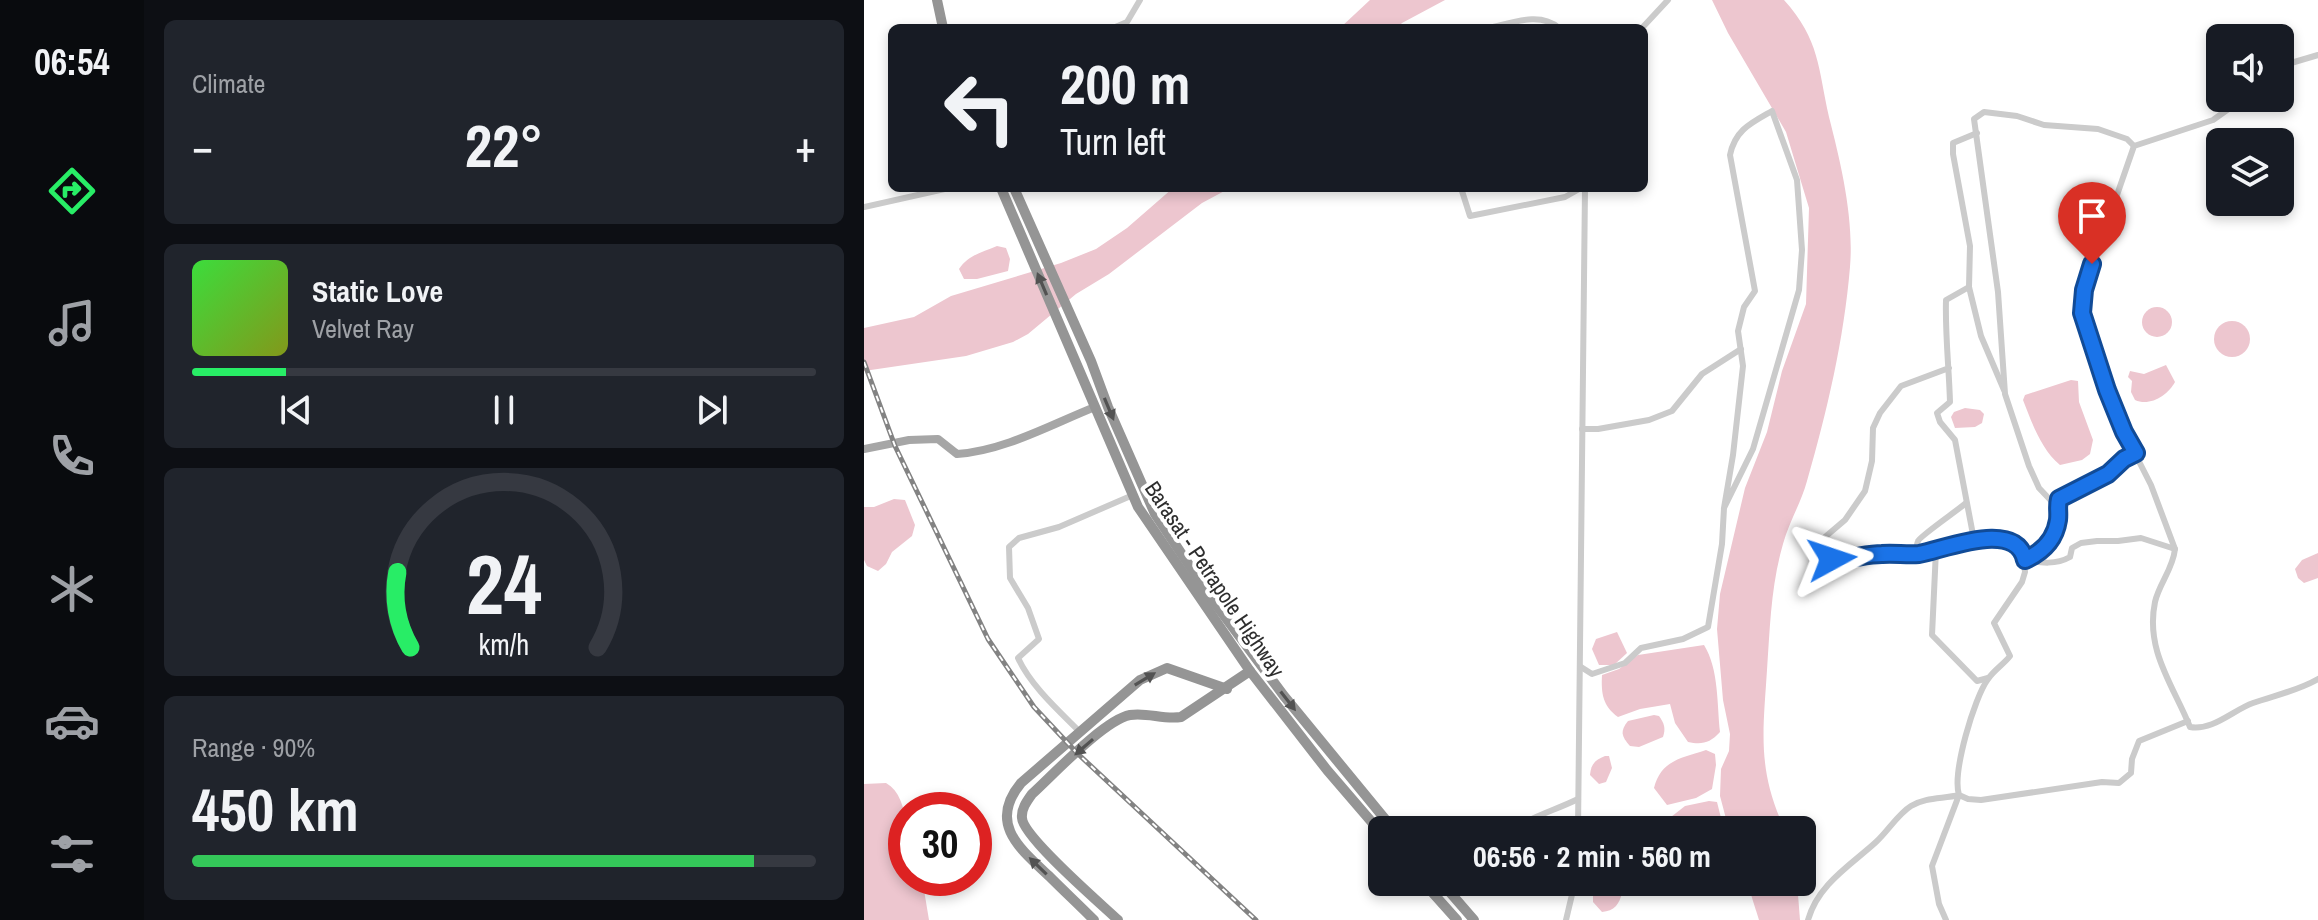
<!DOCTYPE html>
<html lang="en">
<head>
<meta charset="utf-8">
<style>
	:root { --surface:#171b24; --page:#20242c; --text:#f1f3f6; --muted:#9ea1a6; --line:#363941; --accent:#28ed66 }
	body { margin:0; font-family:"Archivo Narrow",sans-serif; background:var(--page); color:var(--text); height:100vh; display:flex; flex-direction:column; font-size:30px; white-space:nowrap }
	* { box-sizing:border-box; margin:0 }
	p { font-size:26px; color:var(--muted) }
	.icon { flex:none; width:44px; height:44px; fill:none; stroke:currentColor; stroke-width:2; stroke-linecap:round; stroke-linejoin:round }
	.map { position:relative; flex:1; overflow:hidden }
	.drawer { display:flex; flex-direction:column; gap:20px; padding:20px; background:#0d0f14; width:720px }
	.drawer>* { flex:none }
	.hud { position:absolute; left:24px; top:24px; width:760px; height:168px; border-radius:12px; box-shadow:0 4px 12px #0003; background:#171b24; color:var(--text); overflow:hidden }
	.buttons { position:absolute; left:1342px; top:24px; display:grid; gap:16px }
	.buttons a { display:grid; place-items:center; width:88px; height:88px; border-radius:12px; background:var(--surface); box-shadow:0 4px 12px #0003; font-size:40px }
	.speed { position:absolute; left:24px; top:792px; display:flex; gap:16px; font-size:40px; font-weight:700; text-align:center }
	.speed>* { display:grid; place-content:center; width:104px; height:104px; border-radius:50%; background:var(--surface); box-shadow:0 4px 12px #0003; line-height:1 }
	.speed .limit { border:12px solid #d22; background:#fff; color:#111 }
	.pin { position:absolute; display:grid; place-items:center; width:68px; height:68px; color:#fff; margin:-82px -34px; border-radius:50% 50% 50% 0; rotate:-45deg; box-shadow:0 0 8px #0007 }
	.pin .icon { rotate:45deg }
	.me { position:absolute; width:88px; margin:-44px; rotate:85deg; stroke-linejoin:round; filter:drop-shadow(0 0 6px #0008) }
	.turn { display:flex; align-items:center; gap:28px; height:168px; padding:0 40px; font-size:36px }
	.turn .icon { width:104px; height:104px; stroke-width:2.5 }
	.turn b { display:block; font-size:56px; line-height:68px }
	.big { font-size:60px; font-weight:700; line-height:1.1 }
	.drawer .card { flex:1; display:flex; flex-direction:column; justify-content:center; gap:12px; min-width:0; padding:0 28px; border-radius:12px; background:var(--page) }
	.drawer .dial { align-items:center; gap:0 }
	.dial svg { height:208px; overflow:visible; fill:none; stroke:var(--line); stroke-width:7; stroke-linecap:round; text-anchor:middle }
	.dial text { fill:var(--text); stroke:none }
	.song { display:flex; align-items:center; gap:24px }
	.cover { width:96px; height:96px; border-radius:12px; background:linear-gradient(135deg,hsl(120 70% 55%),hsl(70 70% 35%)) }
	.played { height:8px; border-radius:4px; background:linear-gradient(90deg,var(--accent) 15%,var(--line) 15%) }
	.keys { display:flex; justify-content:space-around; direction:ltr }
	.heat { display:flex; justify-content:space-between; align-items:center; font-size:44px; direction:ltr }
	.charge { height:12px; border-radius:6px; background:linear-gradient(90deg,#34c759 90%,var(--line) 0) }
	.trip { position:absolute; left:504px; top:816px; width:448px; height:80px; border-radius:12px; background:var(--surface); box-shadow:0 4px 12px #0003; font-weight:700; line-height:80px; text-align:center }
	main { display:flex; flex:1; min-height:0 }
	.dock { display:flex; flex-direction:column; width:144px; justify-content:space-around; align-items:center; background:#090b0e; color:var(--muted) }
	.dock .icon { width:56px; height:56px }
	.dock .current { color:var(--accent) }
	.dock b { font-size:36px; color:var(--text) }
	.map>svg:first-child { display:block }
</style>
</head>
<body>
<main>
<nav class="dock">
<b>06:54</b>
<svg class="icon current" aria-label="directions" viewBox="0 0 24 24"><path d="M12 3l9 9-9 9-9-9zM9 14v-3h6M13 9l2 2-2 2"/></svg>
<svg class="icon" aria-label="music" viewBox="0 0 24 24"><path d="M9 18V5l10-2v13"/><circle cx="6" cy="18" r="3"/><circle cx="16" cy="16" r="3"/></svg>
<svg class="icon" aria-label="phone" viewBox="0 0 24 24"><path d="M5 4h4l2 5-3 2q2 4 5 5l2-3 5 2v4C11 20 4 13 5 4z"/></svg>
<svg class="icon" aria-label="climate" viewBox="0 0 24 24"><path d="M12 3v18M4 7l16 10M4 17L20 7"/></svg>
<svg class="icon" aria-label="car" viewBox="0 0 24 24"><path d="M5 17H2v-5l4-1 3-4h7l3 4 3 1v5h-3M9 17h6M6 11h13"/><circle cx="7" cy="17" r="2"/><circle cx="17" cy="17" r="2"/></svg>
<svg class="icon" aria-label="filters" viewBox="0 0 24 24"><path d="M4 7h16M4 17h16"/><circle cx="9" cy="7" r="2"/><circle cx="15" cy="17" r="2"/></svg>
</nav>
<section class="drawer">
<div class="card"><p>Climate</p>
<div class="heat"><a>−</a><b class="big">22°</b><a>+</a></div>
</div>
<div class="card">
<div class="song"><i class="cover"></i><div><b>Static Love</b><p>Velvet Ray</p></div></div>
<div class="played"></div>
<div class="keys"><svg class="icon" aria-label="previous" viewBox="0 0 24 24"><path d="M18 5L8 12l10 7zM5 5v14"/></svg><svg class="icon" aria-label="pause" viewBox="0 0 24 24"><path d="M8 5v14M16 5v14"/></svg><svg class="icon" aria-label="next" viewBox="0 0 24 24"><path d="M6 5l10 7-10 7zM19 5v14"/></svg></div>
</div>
<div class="card dial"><svg viewBox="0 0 100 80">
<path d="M14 69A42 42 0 1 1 86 69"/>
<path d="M14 69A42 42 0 0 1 9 40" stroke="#28ed66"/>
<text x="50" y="56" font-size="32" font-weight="700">24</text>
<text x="50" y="72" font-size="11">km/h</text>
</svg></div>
<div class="card"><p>Range · 90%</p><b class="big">450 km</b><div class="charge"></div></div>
</section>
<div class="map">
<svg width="1454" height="920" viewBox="0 0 1454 920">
	<rect width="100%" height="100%" fill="#fff"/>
	<g fill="#edc6cf">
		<path d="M506,0H581L538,23L533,28H476Z"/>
		<path d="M848,0H920C956,40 954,68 965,117C977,164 990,218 986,267C980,339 963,412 943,481C937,503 925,522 919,544C907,585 906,627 903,670C899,733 893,770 921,830H865L856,796L857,769L865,751L866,734L859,700L853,629L856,594L881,488L903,432L918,371L942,304L945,208L922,132L864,33Z"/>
		<path d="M309,188H366L338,203L245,274L212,294L164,334L149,342L102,356L0,371V328L50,317L87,296L197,263L232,249L263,228Z"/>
		<path d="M133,246L142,248L146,259L144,271L113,279H100L95,269C104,255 119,252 133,246Z"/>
		<circle cx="1293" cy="322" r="15"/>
		<circle cx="1368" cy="339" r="18"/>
		<path d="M1302,365L1311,382C1304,395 1286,407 1271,400L1267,392L1268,381L1264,377L1266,371L1280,374Z"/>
		<path d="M1207,380L1214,381L1215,402L1229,440L1226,454L1218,460L1196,465C1177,449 1168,423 1159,400L1161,395Z"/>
		<path d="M1101,408L1116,410L1120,414L1118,423L1111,427L1091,428L1087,417L1090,412Z"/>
		<path d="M30,499L41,500L51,525L48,536L28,552L22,564L14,571L3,566L0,560V507H10Z"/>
		<path d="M1454,553V578L1440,583L1434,578L1431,569L1438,560Z"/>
		<path d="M753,632L763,653L750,665H735L728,649L732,639Z"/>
		<path d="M840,645C855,669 853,705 856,732C846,743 838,745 824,742L811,723L806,704L776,709L754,717C739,706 737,694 738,675L755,669L774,655Z"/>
		<path d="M790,715L795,716C800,723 802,728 799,737L775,747L766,746C757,736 756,731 764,721Z"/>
		<path d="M842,750L851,754L852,765L848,789L832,798L803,805L790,788C797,760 818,758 842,750Z"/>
		<path d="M741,756H745L748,768L742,782L735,784L726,775C727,764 731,760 741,756Z"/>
		<path d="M22,783C49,798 42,851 42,878H58L65,920H0V784Z"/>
		<path d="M845,801L853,802L860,830H811L807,817L821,806Z"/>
		<path d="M735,882H753L758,892C756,904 750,911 738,912L729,902V891Z"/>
		<path d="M883,882H933L936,920H895Z"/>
	</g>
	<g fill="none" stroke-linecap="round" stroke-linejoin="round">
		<g stroke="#cbcbcb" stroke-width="6">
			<path d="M249,28L263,22L276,0"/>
			<path d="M625,28C648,23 676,11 695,28"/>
			<path d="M778,28L804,0"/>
			<path d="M1416,71L1427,63L1454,55"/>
			<path d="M1380,98L1349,120L1270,146L1220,290L1218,313L1243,390L1260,432L1287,485L1311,549C1309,569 1295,584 1291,602C1281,650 1309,685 1326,727C1349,731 1369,710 1389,703C1412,695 1433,691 1454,679"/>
			<path d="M1113,133L1089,143V154L1106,246L1105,287L1117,336L1140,390"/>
			<path d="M597,188L606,216L701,197L717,188"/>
			<path d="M0,207L85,188"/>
			<path d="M1085,368L1037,386L1016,413L1009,428L1008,461L1001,491L981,520L961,537L968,559L981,560L1016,554H1052L1110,540L1091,440L1076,422L1073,413L1086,402C1085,368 1081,334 1082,300L1105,287"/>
			<path d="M718,429H734L785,420L808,411L838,374L877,349"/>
			<path d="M1193,507L1175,488L1165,466L1141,394L1134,292L1110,119L1120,112L1153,116L1180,125L1234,129L1263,139L1270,146"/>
			<path d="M1110,540C1128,538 1145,538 1159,551L1161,572L1158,582L1130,623L1146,656C1140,664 1130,670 1124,679C1110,698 1088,773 1095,795L1104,799L1117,800L1238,782L1255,783L1267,773L1268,759L1275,741L1324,721"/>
			<path d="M1072,550L1068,635L1113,681L1124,678"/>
			<path d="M1052,554C1053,550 1052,545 1054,541C1056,536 1094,510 1102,503"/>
			<path d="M1161,560C1179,552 1191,541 1194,520C1195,512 1193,507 1195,499L1244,474L1260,459L1272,453"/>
			<path d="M1161,560C1177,563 1192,565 1206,557L1208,548L1217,543L1233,541H1254L1277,538L1311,549"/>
			<path d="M717,667L728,674L761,663L777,648L819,639L844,627L858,544L860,508L869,455L879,366L874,331L880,307L891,291L866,155C871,130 887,123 908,111L933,180L938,250L935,290L889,449L860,508"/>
			<path d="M216,732C194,710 167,686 154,658L175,639L164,608L146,578L145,547L155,538L195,527L269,495"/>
			<path d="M648,830C668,816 692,810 714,799"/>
			<path d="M714,830L721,188"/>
			<path d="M702,920L711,882"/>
			<path d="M944,920C954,884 987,865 1012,842C1024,831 1034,814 1047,806C1062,797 1079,799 1095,795L1068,866L1075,904L1082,920"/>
		</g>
		<path stroke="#a6a6a6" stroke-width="8" d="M0,449L45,440L74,439L93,454C140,451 188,424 231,407"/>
		<g stroke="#959595" stroke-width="10">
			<path d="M73,0L79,28"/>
			<path d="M137,188L274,507L386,671L463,770L518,834"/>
			<path d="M150,188L227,361L244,407L291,514L347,598L420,696L530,830"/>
			<path d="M559,882L593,920"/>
			<path d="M577,882L610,920"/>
			<path d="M230,920C215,905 200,891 185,876C155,848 124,823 157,783L276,680L303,668L363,689"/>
			<path d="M254,920C236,903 159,837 158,818C157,809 163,801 168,794C189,775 240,720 266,715C283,712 300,720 317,717L386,671"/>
		</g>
		<g stroke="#838383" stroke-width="5">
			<path id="rail" d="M0,362L31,446L124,639L170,707L213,753L392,920"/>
		</g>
		<use href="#rail" stroke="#fff" stroke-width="2" stroke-dasharray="6" stroke-linecap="butt"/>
	</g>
	<defs><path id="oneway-solid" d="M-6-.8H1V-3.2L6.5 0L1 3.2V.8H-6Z" transform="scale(2)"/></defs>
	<g fill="#525252">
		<use href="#oneway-solid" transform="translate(178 284) rotate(-113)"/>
		<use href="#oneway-solid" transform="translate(245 409) rotate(67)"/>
		<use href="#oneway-solid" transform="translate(281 679) rotate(-31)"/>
		<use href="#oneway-solid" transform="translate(424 701) rotate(52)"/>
		<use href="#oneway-solid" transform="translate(220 747) rotate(139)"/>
		<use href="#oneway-solid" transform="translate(174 866) rotate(-136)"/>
	</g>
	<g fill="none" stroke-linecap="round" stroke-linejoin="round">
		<g stroke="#114b97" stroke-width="20">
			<path id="route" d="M968,559C985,560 1001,554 1018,554C1030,553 1043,555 1055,554C1082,549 1152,519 1161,560C1179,552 1191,540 1194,520C1195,512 1193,507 1195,499L1244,474L1260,459L1272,453L1260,432L1243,390L1218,313L1220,290L1228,264"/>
		</g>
		<use href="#route" stroke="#1a73e8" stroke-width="14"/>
	</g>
	<g text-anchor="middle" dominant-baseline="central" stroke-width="8" stroke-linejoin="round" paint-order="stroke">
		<g font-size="22" fill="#2e2e2e" stroke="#fff">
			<text transform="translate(351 579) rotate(56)">Barasat - Petrapole Highway</text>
		</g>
	</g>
</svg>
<div class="buttons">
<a><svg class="icon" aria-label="sound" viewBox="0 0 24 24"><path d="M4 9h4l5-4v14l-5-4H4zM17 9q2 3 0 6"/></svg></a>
<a><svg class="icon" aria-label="layers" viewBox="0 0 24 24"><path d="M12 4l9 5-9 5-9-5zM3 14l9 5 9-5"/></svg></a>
</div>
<div class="speed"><div class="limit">30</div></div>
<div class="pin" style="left:1228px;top:264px;background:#d93025"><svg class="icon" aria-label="arrive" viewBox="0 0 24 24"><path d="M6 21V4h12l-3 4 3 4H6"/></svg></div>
<svg class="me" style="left:968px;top:559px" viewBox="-20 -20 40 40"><path d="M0-17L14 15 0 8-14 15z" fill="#1a73e8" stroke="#fff" stroke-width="4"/></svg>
<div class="trip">06:56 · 2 min · 560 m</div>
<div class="hud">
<div class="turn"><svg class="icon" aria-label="left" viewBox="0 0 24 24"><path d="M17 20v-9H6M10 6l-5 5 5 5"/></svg><div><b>200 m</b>Turn left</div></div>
</div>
</div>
</main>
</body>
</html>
